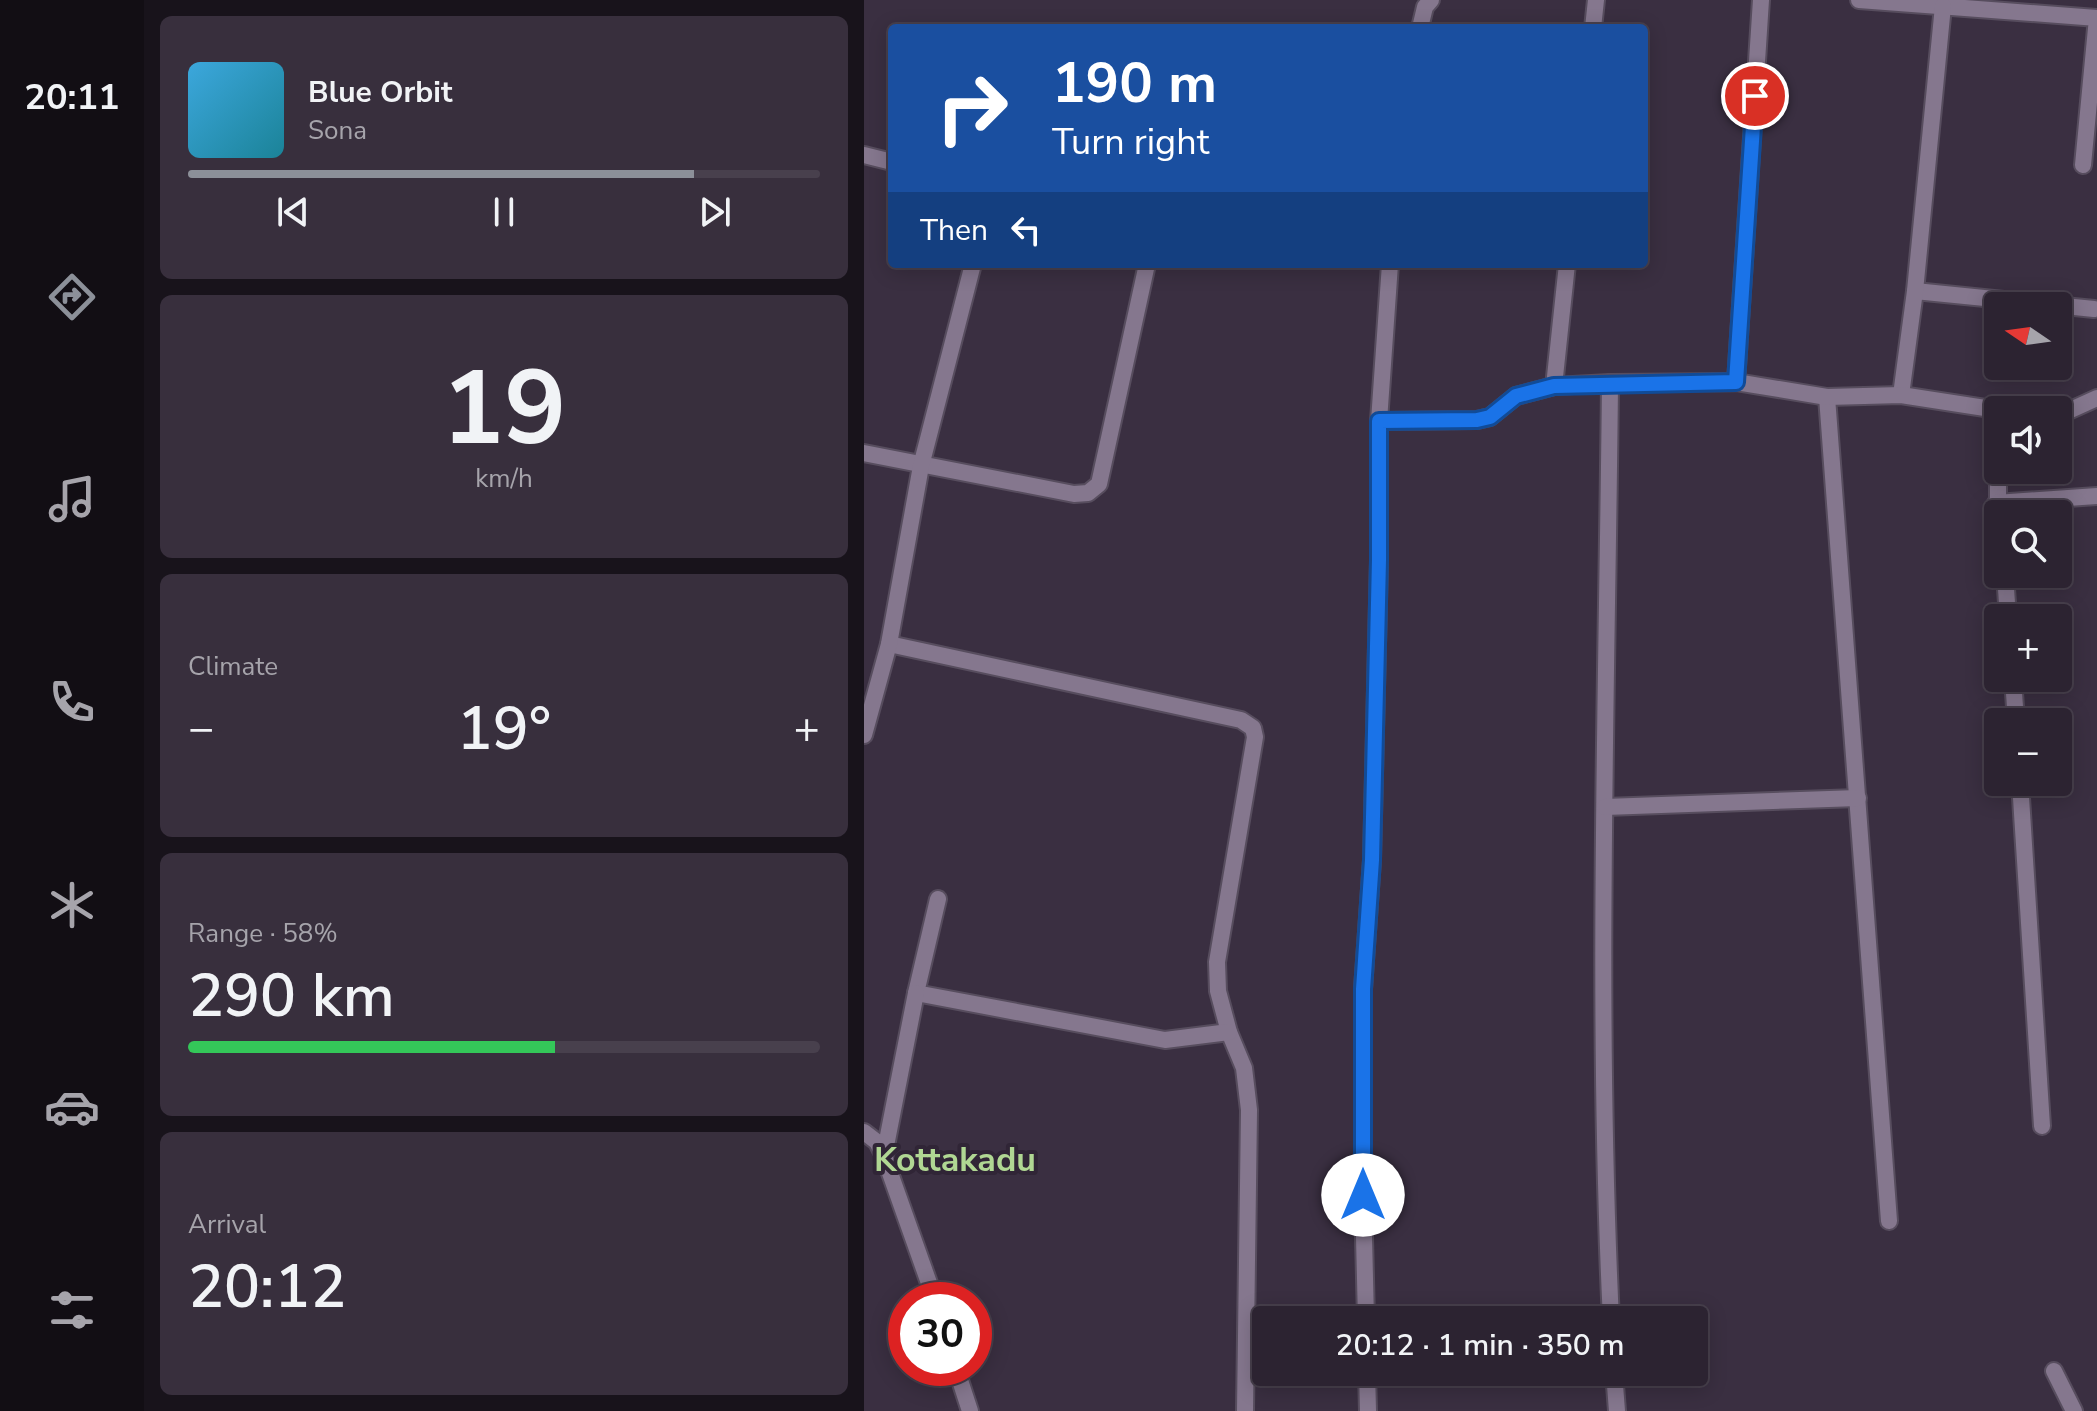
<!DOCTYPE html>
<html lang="en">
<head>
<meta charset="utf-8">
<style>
	:root { --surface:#2c2331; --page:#382f3d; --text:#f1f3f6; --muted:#a6a4ab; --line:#48404d; --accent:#8c9099 }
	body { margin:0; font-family:"Nunito Sans",sans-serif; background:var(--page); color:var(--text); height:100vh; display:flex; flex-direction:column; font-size:30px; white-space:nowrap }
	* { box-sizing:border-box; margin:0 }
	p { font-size:26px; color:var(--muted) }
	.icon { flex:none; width:44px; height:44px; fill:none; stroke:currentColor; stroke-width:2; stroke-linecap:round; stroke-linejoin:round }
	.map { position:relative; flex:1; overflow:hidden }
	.drawer { display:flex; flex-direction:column; gap:16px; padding:16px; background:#18131b; width:720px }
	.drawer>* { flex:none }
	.top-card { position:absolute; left:24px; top:24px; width:760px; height:244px; border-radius:8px; box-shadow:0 4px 20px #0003,0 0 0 2px var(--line); background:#1a4fa0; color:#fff; overflow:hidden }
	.needle { width:52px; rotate:283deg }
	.controls { position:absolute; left:1120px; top:292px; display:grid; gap:16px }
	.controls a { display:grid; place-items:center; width:88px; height:88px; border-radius:8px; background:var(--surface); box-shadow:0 4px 20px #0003,0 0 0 2px var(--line); font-size:40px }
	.speed { position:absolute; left:24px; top:1282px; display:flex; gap:16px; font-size:40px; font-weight:700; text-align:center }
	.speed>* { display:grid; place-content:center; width:104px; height:104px; border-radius:50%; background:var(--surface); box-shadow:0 4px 20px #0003,0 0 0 2px var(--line); line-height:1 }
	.speed .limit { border:12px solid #d22; background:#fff; color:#111 }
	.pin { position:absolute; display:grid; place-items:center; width:68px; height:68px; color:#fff; margin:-34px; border:4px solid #fff; border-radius:50%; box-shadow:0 2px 8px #0007 }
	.me { position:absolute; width:88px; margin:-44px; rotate:0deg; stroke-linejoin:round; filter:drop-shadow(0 0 6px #0008) }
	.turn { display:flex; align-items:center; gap:28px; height:168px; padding:0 32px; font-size:36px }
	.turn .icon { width:104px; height:104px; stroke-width:2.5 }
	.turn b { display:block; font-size:56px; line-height:68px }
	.then { display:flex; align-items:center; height:76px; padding:0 32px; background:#0003; gap:16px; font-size:30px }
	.big { font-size:60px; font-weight:600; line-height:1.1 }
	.drawer .widget { flex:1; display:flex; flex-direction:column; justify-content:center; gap:12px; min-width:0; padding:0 28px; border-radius:12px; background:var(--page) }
	.drawer .dial { align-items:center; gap:0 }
	.dial b { font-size:104px; line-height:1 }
	.song { display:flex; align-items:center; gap:24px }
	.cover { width:96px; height:96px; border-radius:12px; background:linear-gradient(135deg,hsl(200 70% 55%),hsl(190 70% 35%)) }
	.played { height:8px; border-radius:4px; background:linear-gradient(90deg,var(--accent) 80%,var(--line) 80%) }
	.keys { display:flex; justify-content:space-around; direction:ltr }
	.heat { display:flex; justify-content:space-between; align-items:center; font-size:44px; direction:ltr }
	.charge { height:12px; border-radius:6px; background:linear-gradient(90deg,#34c759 58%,var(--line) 0) }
	.trip { position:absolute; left:388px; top:1306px; width:456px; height:80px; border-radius:8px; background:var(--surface); box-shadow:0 4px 20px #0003,0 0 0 2px var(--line); font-weight:600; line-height:80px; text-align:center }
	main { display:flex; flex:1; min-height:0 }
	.tabs { display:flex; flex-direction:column; width:144px; justify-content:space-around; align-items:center; background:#120e14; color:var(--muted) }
	.tabs .icon { width:56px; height:56px }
	.tabs .active { color:var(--accent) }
	.tabs b { font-size:36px; color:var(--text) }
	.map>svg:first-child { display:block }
</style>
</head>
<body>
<main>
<nav class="tabs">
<b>20:11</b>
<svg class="icon active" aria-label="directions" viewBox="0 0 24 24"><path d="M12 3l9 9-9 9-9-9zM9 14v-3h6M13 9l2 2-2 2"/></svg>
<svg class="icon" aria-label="music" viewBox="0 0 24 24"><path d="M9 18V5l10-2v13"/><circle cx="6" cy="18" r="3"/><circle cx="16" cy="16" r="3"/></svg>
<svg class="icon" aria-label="phone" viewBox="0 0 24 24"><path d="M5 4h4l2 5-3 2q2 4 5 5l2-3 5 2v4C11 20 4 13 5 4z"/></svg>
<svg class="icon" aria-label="climate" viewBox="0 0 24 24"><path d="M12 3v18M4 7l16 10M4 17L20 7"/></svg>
<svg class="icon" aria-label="car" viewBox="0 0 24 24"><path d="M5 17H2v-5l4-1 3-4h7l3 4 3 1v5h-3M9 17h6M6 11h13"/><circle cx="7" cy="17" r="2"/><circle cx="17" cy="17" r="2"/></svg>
<svg class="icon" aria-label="filters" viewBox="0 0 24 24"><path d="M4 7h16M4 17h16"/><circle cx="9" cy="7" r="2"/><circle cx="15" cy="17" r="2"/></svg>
</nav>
<section class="drawer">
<div class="widget">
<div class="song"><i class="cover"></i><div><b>Blue Orbit</b><p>Sona</p></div></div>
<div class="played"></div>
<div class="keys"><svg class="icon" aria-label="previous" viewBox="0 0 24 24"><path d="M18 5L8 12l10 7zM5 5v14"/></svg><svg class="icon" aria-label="pause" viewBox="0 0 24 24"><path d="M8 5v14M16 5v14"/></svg><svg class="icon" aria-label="next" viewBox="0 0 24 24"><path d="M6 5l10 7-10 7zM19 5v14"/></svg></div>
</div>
<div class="widget dial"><b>19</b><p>km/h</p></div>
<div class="widget"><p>Climate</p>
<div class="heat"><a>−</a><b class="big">19°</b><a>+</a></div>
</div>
<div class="widget"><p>Range · 58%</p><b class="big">290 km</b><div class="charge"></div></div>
<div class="widget"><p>Arrival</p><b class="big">20:12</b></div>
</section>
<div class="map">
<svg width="1233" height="1411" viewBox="0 0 1233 1411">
	<rect width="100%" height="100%" fill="#3a2f41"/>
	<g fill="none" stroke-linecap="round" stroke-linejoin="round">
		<g stroke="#574d5e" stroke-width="20">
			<g id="street">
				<path d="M995,0L1233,18L1219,165"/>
				<path d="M556,28L561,7L567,0"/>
				<path d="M729,28L732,0"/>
				<path d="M0,155L28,162"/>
				<path d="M1051,291L1230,309"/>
				<path d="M872,382L897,0"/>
				<path d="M746,383C743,695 732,1008 747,1320"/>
				<path d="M690,386L703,264"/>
				<path d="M1037,395L1051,291L1079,6"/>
				<path d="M963,397L1025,1221"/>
				<path d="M1194,412L1200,413L1233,398"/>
				<path d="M515,421L613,420L626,417L652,396L690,386L746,383L872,382L963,397L1037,395L1134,410V516"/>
				<path d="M0,453L210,494L224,493L235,484L283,264"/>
				<path d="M1132,503L1233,496"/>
				<path d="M1141,574L1144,618"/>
				<path d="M25,644L377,720L389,728L391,737L353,962L354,991L365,1032L380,1068L385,1110L381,1411"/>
				<path d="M1149,678L1152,722"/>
				<path d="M0,735L25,644L57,466L109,264"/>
				<path d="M1156,782L1178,1126"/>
				<path d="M741,807L994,798"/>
				<path d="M74,899L52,993L301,1040L365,1032"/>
				<path d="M0,1132L13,1142L20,1156L71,1300"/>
				<path d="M20,1156L52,993"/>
				<path d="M502,1320L499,1195V989L508,860L515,560V421L526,264"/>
				<path d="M92,1368L106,1411"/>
				<path d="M1190,1371L1210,1411"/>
				<path d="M503,1372L504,1411"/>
				<path d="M750,1372L753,1411"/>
			</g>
		</g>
		<use href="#street" stroke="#85778e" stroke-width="16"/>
	</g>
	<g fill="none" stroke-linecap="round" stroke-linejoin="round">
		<g stroke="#114b97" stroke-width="20">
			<path id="route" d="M499,1195V989L508,860L515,560V421L613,420L626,417L652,396L690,386L872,382L891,96"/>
		</g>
		<use href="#route" stroke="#1a73e8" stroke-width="14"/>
	</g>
	<g text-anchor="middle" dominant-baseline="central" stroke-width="8" stroke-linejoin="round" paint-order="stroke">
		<g font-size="34" font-weight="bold" fill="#b0d793" stroke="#302536">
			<text x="91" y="1160">Kottakadu</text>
		</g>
	</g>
</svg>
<div class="controls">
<a><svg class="needle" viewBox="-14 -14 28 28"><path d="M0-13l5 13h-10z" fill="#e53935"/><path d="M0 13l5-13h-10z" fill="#a6a4ab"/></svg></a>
<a><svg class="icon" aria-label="sound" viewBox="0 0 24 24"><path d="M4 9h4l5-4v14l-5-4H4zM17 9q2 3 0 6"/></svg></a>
<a><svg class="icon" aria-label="search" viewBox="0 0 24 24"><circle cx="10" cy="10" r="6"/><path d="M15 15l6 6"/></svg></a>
<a>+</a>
<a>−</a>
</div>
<div class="speed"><div class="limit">30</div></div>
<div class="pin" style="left:891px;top:96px;background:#d93025"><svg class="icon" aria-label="arrive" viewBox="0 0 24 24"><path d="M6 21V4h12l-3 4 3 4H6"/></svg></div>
<svg class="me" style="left:499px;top:1195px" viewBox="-20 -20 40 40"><circle r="19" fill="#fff"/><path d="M0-13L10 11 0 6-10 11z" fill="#1a73e8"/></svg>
<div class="trip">20:12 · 1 min · 350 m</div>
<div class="top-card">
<div class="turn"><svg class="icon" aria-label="right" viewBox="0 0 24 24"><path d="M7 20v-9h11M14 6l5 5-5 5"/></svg><div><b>190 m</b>Turn right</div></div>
<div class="then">Then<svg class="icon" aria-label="left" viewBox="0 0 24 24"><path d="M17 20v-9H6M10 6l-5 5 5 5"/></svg></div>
</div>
</div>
</main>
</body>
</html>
